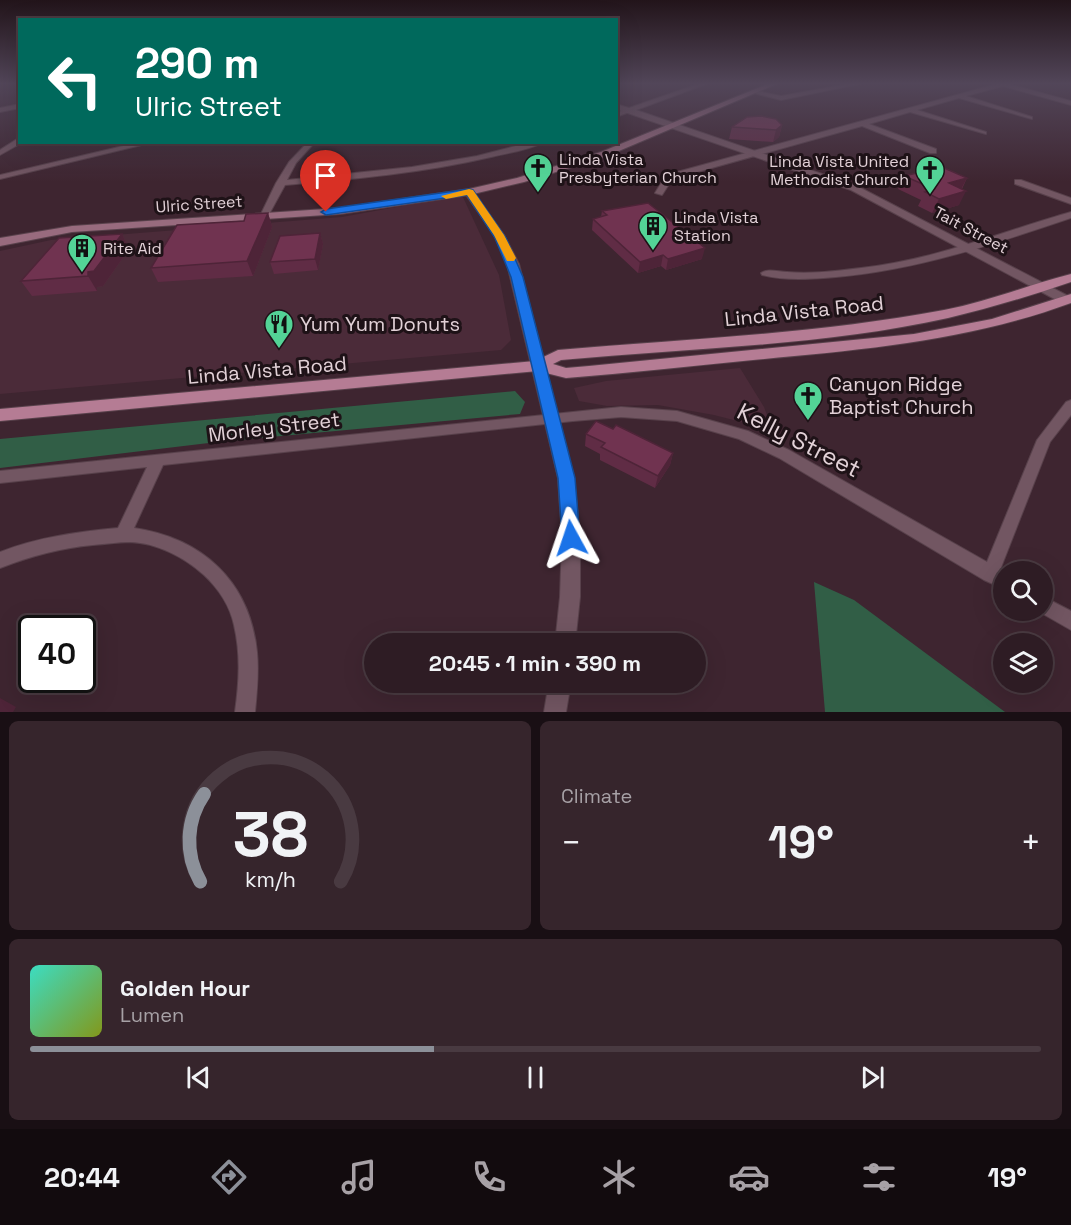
<!DOCTYPE html>
<html lang="en">
<head>
<meta charset="utf-8">
<style>
	:root { --surface:#2e1c24; --page:#36252c; --text:#f1f3f6; --muted:#a7a1a6; --line:#493a41; --accent:#8c9099 }
	body { margin:0; font-family:"Space Grotesk",sans-serif; background:var(--page); color:var(--text); height:100vh; display:flex; flex-direction:column; font-size:22px; white-space:nowrap }
	* { box-sizing:border-box; margin:0 }
	p { font-size:20px; color:var(--muted) }
	.icon { flex:none; width:33px; height:33px; fill:none; stroke:currentColor; stroke-width:2; stroke-linecap:round; stroke-linejoin:round }
	.map { position:relative; height:712px; overflow:hidden }
	.side { display:flex; flex-direction:column; gap:9px; padding:9px; background:#190f14; flex:1 }
	.side>* { flex:none }
	.hud { position:absolute; left:18px; top:18px; width:600px; height:126px; border-radius:0px; box-shadow:0 6px 24px #0002,0 0 0 2px var(--line); background:#00695c; color:#fff; overflow:hidden }
	.tools { position:absolute; left:993px; top:561px; display:grid; gap:12px }
	.tools a { display:grid; place-items:center; width:60px; height:60px; border-radius:50%; background:var(--surface); box-shadow:0 6px 24px #0002,0 0 0 2px var(--line); font-size:30px }
	.speed { position:absolute; left:18px; top:615px; display:flex; gap:12px; font-size:30px; font-weight:700; text-align:center }
	.speed>* { display:grid; place-content:center; width:78px; height:78px; border-radius:50%; background:var(--surface); box-shadow:0 6px 24px #0002,0 0 0 2px var(--line); line-height:1 }
	.speed .limit { border:3px solid #111; border-radius:9px; background:#fff; color:#111 }
	.pin { position:absolute; display:grid; place-items:center; width:51px; height:51px; color:#fff; margin:-62px -26px; border-radius:50% 50% 50% 0; rotate:-45deg; box-shadow:0 0 6px #0007 }
	.pin .icon { rotate:45deg }
	.me { position:absolute; width:66px; margin:-33px; rotate:355deg; stroke-linejoin:round; filter:drop-shadow(0 0 4px #0008) }
	.turn { display:flex; align-items:center; gap:21px; height:126px; padding:0 18px; font-size:27px }
	.turn .icon { width:78px; height:78px; stroke-width:2.5 }
	.turn b { display:block; font-size:42px; line-height:51px }
	.big { font-size:45px; font-weight:700; line-height:1.1 }
	.side .widget { flex:1; display:flex; flex-direction:column; justify-content:center; gap:9px; min-width:0; padding:0 21px; border-radius:9px; background:var(--page) }
	.side .dial { align-items:center; gap:0 }
	.dial svg { height:156px; overflow:visible; fill:none; stroke:var(--line); stroke-width:7; stroke-linecap:round; text-anchor:middle }
	.dial text { fill:var(--text); stroke:none }
	.song { display:flex; align-items:center; gap:18px }
	.cover { width:72px; height:72px; border-radius:9px; background:linear-gradient(135deg,hsl(170 70% 55%),hsl(70 70% 35%)) }
	.played { height:6px; border-radius:3px; background:linear-gradient(90deg,var(--accent) 40%,var(--line) 40%) }
	.keys { display:flex; justify-content:space-around; direction:ltr }
	.heat { display:flex; justify-content:space-between; align-items:center; font-size:33px; direction:ltr }
	.side .tiles { flex:1; display:grid; gap:9px; grid-template-columns:1fr 1fr }
	.widget:last-child { grid-column:span 2 }
	.trip { position:absolute; left:364px; top:633px; width:342px; height:60px; border-radius:30px; background:var(--surface); box-shadow:0 6px 24px #0002,0 0 0 2px var(--line); font-weight:700; line-height:60px; text-align:center }
	.tab-bar { display:flex; height:96px; justify-content:space-around; align-items:center; background:#120b0e; color:var(--muted) }
	.tab-bar .icon { width:42px; height:42px }
	.tab-bar .current { color:var(--accent) }
	.tab-bar b { font-size:27px; color:var(--text) }
	.map>svg:first-child { display:block }
</style>
</head>
<body>
<div class="map">
<svg width="1071" height="712" viewBox="0 0 1071 712">
	<rect width="100%" height="100%" fill="#3e2530"/>
	<g fill="#4b2b39">
		<path d="M462,195L499,275L511,340L501,350L0,394V251L51,240L342,217Z"/>
		<path d="M740,368L764,407L774,434L765,428L714,415L658,405L607,406L579,401L574,388L606,381Z"/>
	</g>
	<g fill="#315e46">
		<path d="M515,391L525,402L520,414L217,442L0,468V439Z"/>
		<path d="M814,582L854,600L1005,712H825Z"/>
	</g>
	<g fill="none" stroke-linecap="round" stroke-linejoin="round">
		<g stroke="#58414b" stroke-width="2">
			<g id="minor">
				<path d="M1000,83H1010L1009,84L1071,101V105L1003,86L966,96L1032,117V119L959,98L917,110L986,132V134L910,112L869,124L936,149V153H930L862,126L683,176L671,181L662,195L655,193L665,177L677,172Z"/>
				<path d="M20,104V108L0,112V108Z"/>
				<path d="M630,108L632,109V111L616,117V113Z"/>
				<path d="M17,139H20V142H23L0,155V150Z"/>
				<path d="M140,142H154L0,179V175Z"/>
				<path d="M308,142H315L296,163L287,180L412,167L477,156L531,142H544C529,150 508,153 491,157C423,173 354,179 285,185L267,218H261L260,216L276,183L289,162Z"/>
				<path d="M1015,180H1021L1071,198V204L1015,184Z"/>
				<path d="M1071,212V218C994,244 917,270 836,277C811,279 786,281 762,275L761,273C768,268 779,272 787,272C812,274 837,271 861,268C934,260 1001,232 1071,212Z"/>
				<path d="M1071,400V415L1050,442L1000,570L1004,572V589L984,580L779,458L739,439L677,421L621,417L573,421L163,465L134,528C202,538 250,581 257,652C259,672 257,692 255,712H235C239,683 241,655 234,625C230,606 218,588 204,575C184,557 157,543 130,542C118,542 106,544 93,545C60,548 31,556 0,568V552C38,537 77,532 118,528L147,467L0,483V471L621,407L677,411L748,431L789,450L987,562L1037,440L1066,402Z"/>
				<path d="M1042,596L1071,611V630L1036,610H1042Z"/>
			</g>
		</g>
		<g stroke="#58414b" stroke-width="2">
			<g id="tertiary">
				<path d="M701,83H709L636,110L857,186L1070,297L1071,301L1062,303L851,190L616,109V104L629,108Z"/>
				<path d="M853,83H864L781,100L750,92L753,90L781,96Z"/>
				<path d="M466,190H472L504,235L519,264L574,478L580,538V597L575,644H555L560,597L562,538L558,478L507,264L494,235L464,192Z"/>
				<path d="M549,682H571L566,712H544Z"/>
			</g>
		</g>
		<g stroke="#58414b" stroke-width="2">
			<path id="secondary" d="M770,83H779L607,156L524,182L469,195L340,214L72,232L0,246V238L72,226L340,208L469,189L517,178L601,152Z"/>
		</g>
		<g stroke="#58414b" stroke-width="2">
			<path id="primary" d="M1071,274V282C1030,296 990,308 948,318C822,346 690,348 561,360L553,364L566,368L589,366L914,334L992,319L1071,294V303C968,341 861,350 753,360C690,366 628,373 566,378L538,371L0,421V409L535,361L558,350C687,339 816,334 944,310C987,302 1028,285 1071,274Z"/>
		</g>
		<use href="#minor" fill="#725662" fill-rule="evenodd"/>
		<use href="#tertiary" fill="#725662" fill-rule="evenodd"/>
		<use href="#secondary" fill="#986b7e" fill-rule="evenodd"/>
		<use href="#primary" fill="#b57c94" fill-rule="evenodd"/>
	</g>
	<g fill="#602c45">
		<path d="M782,125L779,137L773,142L729,139L732,127Z"/>
		<path d="M904,176L967,178L962,189L959,205L932,213L918,206L921,200L898,189Z"/>
		<path d="M602,211L702,259L666,270L661,266L638,273L592,230L593,219L601,217Z"/>
		<path d="M268,213L272,227L253,276L158,282L151,268L244,221Z"/>
		<path d="M320,233L323,244L318,270L274,274L270,262Z"/>
		<path d="M122,234L129,249L103,286L97,287V291L32,296L21,281Z"/>
		<path d="M613,429L673,453L670,465L655,488L600,460V454L585,446L586,434Z"/>
	</g>
	<g fill="#4e2438">
		<path d="M782,125L779,137L773,142L776,130Z"/>
		<path d="M967,178L960,191L949,183Z"/>
		<path d="M966,191L959,205L932,213L939,199Z"/>
		<path d="M268,213L272,227L253,276L247,261Z"/>
		<path d="M320,233L323,244L318,270L315,259Z"/>
		<path d="M122,234L129,249L103,286L97,287V291L88,276V272Z"/>
		<path d="M705,248L702,259L666,270L668,259Z"/>
		<path d="M663,255L661,266L638,273L640,262Z"/>
		<path d="M673,453L670,465L655,488L658,476Z"/>
		<path d="M0,698L16,707L13,712H0Z"/>
	</g>
	<g fill="#703350" stroke="#4e2438" stroke-width="1.5">
		<path d="M761,116L776,119L782,125L776,130L732,127L747,117Z"/>
		<path d="M942,167L967,178L949,183L966,191L939,199L925,192L934,189L904,176Z"/>
		<path d="M648,203L705,248L668,259L663,255L640,262L593,219L607,215L602,211Z"/>
		<path d="M268,213L247,261L151,268L177,225L244,221L246,214Z"/>
		<path d="M320,233L315,259L270,262L280,236Z"/>
		<path d="M122,234L94,271L88,272V276L21,281L59,238Z"/>
		<path d="M596,421L613,429L616,425L673,453L658,476L601,447L605,443L586,434Z"/>
	</g>
	<linearGradient id="sky" x2="0" y2="1"><stop stop-color="#22141a"/><stop offset="0.46" stop-color="#524659"/><stop offset="1" stop-color="#524659" stop-opacity="0"/></linearGradient>
	<rect width="1071" height="182" fill="url(#sky)"/>
	<path fill="#1a73e8" stroke="#114b97" stroke-width="1.5" d="M469,189L473,190L506,238L523,277L575,478L580,538L578,544L571,546L565,544L562,538L558,478L511,277L495,238L467,195L326,215L321,212L326,209Z"/>
	<path fill="#f59e0b" d="M469,189L473,190L504,235L516,258L514,261H507L494,235L467,195L446,199L441,196Z"/>
	<defs>
		<g id="church-pin" transform="scale(1.5)"><path d="M0 17L-7.5 6A9.5 9.5 0 1 1 7.5 6Z" fill="#53d396" stroke="#1e1217"/><path d="M-1.2-6h2.4v3.5h3.3v2.4h-3.3V6h-2.4V-.1h-3.3v-2.4h3.3Z" fill="#111"/></g>
		<g id="building-pin" transform="scale(1.5)"><path d="M0 17L-7.5 6A9.5 9.5 0 1 1 7.5 6Z" fill="#53d396" stroke="#1e1217"/><path d="M-4-6H4V6H1V3H-1V6H-4ZM-2.5-4.3h1.7v1.8h-1.7ZM.8-4.3h1.7v1.8H.8ZM-2.5-1h1.7V.8h-1.7ZM.8-1h1.7V.8H.8Z" fill="#111"/></g>
		<g id="restaurant-pin" transform="scale(1.5)"><path d="M0 17L-7.5 6A9.5 9.5 0 1 1 7.5 6Z" fill="#53d396" stroke="#1e1217"/><path d="M-5-6h1v4h1v-4h1v4h1v-4h1v5L-1.5 .5V6h-2V.5L-5-1ZM5-6V6H3V1.5H1.5Q1.5-4 5-6Z" fill="#111"/></g>
	</defs>
	<g fill-rule="evenodd">
		<use href="#church-pin" x="538" y="168"/>
		<use href="#church-pin" x="930" y="170"/>
		<use href="#building-pin" x="653" y="226"/>
		<use href="#building-pin" x="82" y="248"/>
		<use href="#restaurant-pin" x="279" y="324"/>
		<use href="#church-pin" x="808" y="396"/>
	</g>
	<g text-anchor="middle" dominant-baseline="central" stroke-width="6" stroke-linejoin="round" paint-order="stroke">
		<g font-size="16" fill="#e2d1d7" stroke="#1e1217" text-anchor="start">
			<text x="559" y="159">Linda Vista<tspan x="559" dy="18">Presbyterian Church</tspan></text>
			<text x="909" y="161" text-anchor="end">Linda Vista United<tspan x="909" dy="18">Methodist Church</tspan></text>
			<text x="674" y="217">Linda Vista<tspan x="674" dy="18">Station</tspan></text>
			<text x="103" y="248">Rite Aid</text>
		</g>
		<g font-size="16" fill="#e2d1d7" stroke="#1e1217">
			<text transform="translate(199 204) rotate(-4)">Ulric Street</text>
			<text transform="translate(971 230) rotate(28)">Tait Street</text>
		</g>
		<g font-size="20" fill="#e2d1d7" stroke="#1e1217">
			<text transform="translate(804 311) rotate(-6)">Linda Vista Road</text>
			<text transform="translate(267 370) rotate(-5)">Linda Vista Road</text>
			<text transform="translate(274 427) rotate(-7)">Morley Street</text>
		</g>
		<g font-size="20" fill="#e2d1d7" stroke="#1e1217" text-anchor="start">
			<text x="300" y="324">Yum Yum Donuts</text>
			<text x="829" y="384">Canyon Ridge<tspan x="829" dy="23">Baptist Church</tspan></text>
		</g>
		<g font-size="24" fill="#e2d1d7" stroke="#1e1217">
			<text transform="translate(799 440) rotate(27)">Kelly Street</text>
		</g>
	</g>
</svg>
<div class="tools">
<a><svg class="icon" aria-label="search" viewBox="0 0 24 24"><circle cx="10" cy="10" r="6"/><path d="M15 15l6 6"/></svg></a>
<a><svg class="icon" aria-label="layers" viewBox="0 0 24 24"><path d="M12 4l9 5-9 5-9-5zM3 14l9 5 9-5"/></svg></a>
</div>
<div class="speed"><div class="limit">40</div></div>
<div class="pin" style="left:326px;top:212px;background:#d93025"><svg class="icon" aria-label="arrive" viewBox="0 0 24 24"><path d="M6 21V4h12l-3 4 3 4H6"/></svg></div>
<svg class="me" style="left:571px;top:538px" viewBox="-20 -20 40 40"><path d="M0-17L14 15 0 8-14 15z" fill="#1a73e8" stroke="#fff" stroke-width="4"/></svg>
<div class="trip">20:45 · 1 min · 390 m</div>
<div class="hud">
<div class="turn"><svg class="icon" aria-label="left" viewBox="0 0 24 24"><path d="M17 20v-9H6M10 6l-5 5 5 5"/></svg><div><b>290 m</b>Ulric Street</div></div>
</div>
</div>
<section class="side">
<div class="tiles">
<div class="widget dial"><svg viewBox="0 0 100 80">
<path d="M14 69A42 42 0 1 1 86 69"/>
<path d="M14 69A42 42 0 0 1 16 24" stroke="#8c9099"/>
<text x="50" y="56" font-size="32" font-weight="700">38</text>
<text x="50" y="72" font-size="11">km/h</text>
</svg></div>
<div class="widget"><p>Climate</p>
<div class="heat"><a>−</a><b class="big">19°</b><a>+</a></div>
</div>
<div class="widget">
<div class="song"><i class="cover"></i><div><b>Golden Hour</b><p>Lumen</p></div></div>
<div class="played"></div>
<div class="keys"><svg class="icon" aria-label="previous" viewBox="0 0 24 24"><path d="M18 5L8 12l10 7zM5 5v14"/></svg><svg class="icon" aria-label="pause" viewBox="0 0 24 24"><path d="M8 5v14M16 5v14"/></svg><svg class="icon" aria-label="next" viewBox="0 0 24 24"><path d="M6 5l10 7-10 7zM19 5v14"/></svg></div>
</div>
</div>
</section>
<nav class="tab-bar">
<b>20:44</b>
<svg class="icon current" aria-label="directions" viewBox="0 0 24 24"><path d="M12 3l9 9-9 9-9-9zM9 14v-3h6M13 9l2 2-2 2"/></svg>
<svg class="icon" aria-label="music" viewBox="0 0 24 24"><path d="M9 18V5l10-2v13"/><circle cx="6" cy="18" r="3"/><circle cx="16" cy="16" r="3"/></svg>
<svg class="icon" aria-label="phone" viewBox="0 0 24 24"><path d="M5 4h4l2 5-3 2q2 4 5 5l2-3 5 2v4C11 20 4 13 5 4z"/></svg>
<svg class="icon" aria-label="climate" viewBox="0 0 24 24"><path d="M12 3v18M4 7l16 10M4 17L20 7"/></svg>
<svg class="icon" aria-label="car" viewBox="0 0 24 24"><path d="M5 17H2v-5l4-1 3-4h7l3 4 3 1v5h-3M9 17h6M6 11h13"/><circle cx="7" cy="17" r="2"/><circle cx="17" cy="17" r="2"/></svg>
<svg class="icon" aria-label="filters" viewBox="0 0 24 24"><path d="M4 7h16M4 17h16"/><circle cx="9" cy="7" r="2"/><circle cx="15" cy="17" r="2"/></svg>
<b>19°</b>
</nav>
</body>
</html>
